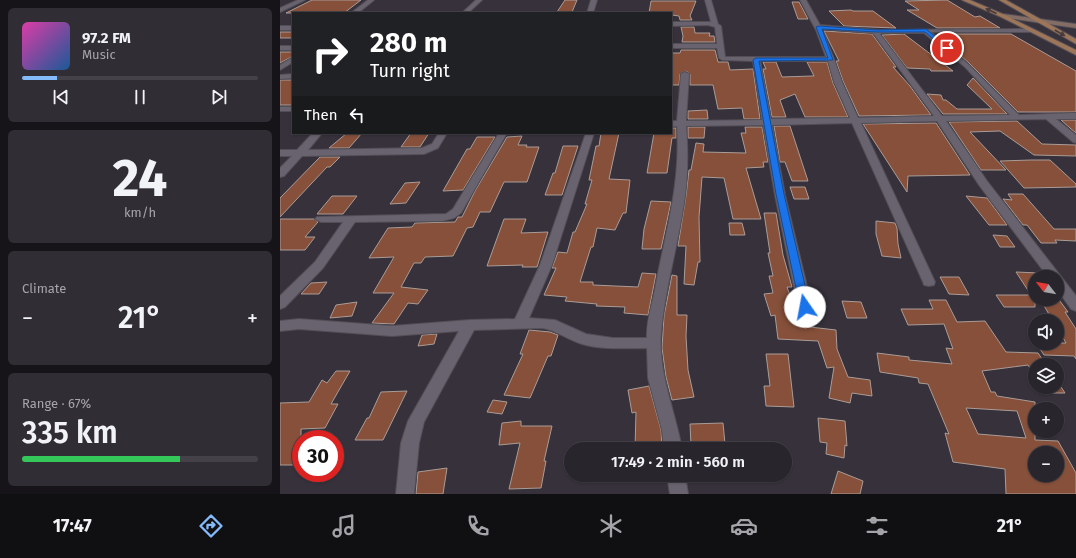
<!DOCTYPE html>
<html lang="en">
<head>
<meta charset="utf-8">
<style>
	:root { --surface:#28252c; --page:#302d34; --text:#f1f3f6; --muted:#a5a5a9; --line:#444248; --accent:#84bcfb }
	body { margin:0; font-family:"Fira Sans",sans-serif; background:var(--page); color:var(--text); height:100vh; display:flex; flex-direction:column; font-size:15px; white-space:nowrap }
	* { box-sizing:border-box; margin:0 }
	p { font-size:13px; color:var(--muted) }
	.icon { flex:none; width:22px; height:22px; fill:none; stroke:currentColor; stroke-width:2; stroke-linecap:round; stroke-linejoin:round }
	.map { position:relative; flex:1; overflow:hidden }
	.sheet { display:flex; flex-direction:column; gap:8px; padding:8px; background:#161418; width:280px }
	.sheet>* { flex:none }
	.hud { position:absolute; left:12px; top:12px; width:380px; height:122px; border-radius:0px; box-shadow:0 1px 3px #0004,0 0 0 1px var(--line); background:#202124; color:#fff; overflow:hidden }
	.needle { width:26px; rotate:301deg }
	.controls { position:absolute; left:748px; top:270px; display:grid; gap:8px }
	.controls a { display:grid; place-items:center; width:36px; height:36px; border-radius:50%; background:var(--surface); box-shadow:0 1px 3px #0004,0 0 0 1px var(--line); font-size:20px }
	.speed { position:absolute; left:12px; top:430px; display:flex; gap:8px; font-size:20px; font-weight:700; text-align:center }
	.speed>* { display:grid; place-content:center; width:52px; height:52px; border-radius:50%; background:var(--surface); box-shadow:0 1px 3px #0004,0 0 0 1px var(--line); line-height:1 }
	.speed .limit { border:6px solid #d22; background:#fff; color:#111 }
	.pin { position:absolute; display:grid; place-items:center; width:34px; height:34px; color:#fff; margin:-17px; border:2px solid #fff; border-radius:50%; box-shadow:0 1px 4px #0007 }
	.me { position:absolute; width:44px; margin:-22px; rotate:348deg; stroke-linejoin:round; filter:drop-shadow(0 0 3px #0008) }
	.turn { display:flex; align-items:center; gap:14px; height:84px; padding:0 12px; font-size:18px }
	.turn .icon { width:52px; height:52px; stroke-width:2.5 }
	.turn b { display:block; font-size:28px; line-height:34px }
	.then { display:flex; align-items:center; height:38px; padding:0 12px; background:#0003; gap:8px; font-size:15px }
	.big { font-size:30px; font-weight:600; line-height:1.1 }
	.sheet .widget { flex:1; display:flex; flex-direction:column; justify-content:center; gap:6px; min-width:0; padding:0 14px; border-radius:6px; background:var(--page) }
	.sheet .dial { align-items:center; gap:0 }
	.dial b { font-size:52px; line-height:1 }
	.song { display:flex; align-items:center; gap:12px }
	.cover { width:48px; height:48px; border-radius:6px; background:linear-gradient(135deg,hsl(320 70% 55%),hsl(210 70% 35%)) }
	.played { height:4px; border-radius:2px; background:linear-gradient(90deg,var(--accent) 15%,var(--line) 15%) }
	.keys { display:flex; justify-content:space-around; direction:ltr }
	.heat { display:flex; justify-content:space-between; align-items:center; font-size:22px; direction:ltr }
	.charge { height:6px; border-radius:3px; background:linear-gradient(90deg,#34c759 67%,var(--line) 0) }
	.trip { position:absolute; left:284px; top:442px; width:228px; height:40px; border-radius:20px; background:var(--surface); box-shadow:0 1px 3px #0004,0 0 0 1px var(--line); font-weight:600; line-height:40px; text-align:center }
	.tab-bar { display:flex; height:64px; justify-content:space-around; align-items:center; background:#100f12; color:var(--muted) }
	.tab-bar .icon { width:28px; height:28px }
	.tab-bar .active { color:var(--accent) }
	.tab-bar b { font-size:18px; color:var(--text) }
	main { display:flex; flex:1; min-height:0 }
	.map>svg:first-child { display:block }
</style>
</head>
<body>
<main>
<section class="sheet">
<div class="widget">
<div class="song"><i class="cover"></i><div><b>97.2 FM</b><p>Music</p></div></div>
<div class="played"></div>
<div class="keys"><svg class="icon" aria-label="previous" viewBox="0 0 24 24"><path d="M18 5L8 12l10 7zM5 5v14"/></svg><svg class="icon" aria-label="pause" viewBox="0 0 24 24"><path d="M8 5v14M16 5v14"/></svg><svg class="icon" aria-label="next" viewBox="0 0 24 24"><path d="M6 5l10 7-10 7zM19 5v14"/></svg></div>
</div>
<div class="widget dial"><b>24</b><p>km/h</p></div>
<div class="widget"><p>Climate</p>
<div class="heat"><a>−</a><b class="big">21°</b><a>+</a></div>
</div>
<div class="widget"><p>Range · 67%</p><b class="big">335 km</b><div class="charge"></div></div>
</section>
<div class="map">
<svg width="796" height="494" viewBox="0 0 796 494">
	<rect width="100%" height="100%" fill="#36313b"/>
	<g fill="#86503a" stroke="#aa9c97" fill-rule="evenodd">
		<path d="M32,0H81L64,13H6Z"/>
		<path d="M285,0H297L292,12H277Z"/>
		<path d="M667,0L695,17L700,16L720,28H657L627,10H639L625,1Z"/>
		<path d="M371,1H416L410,16L412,20H400L399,16L392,15V13H369Z"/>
		<path d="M512,2H519L528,19H518Z"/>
		<path d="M571,10L573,11H593L616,28L564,26L549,11Z"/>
		<path d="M401,27H414L415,33H430L429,36H434L435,42H402L403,36Z"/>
		<path d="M544,31L592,34L616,67H613L630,86L651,115L579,116L563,81L556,61H559Z"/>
		<rect x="0" y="32" width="13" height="6"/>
		<path d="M624,34L673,71H651L650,69L627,68L602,35Z"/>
		<path d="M666,34H731L796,71V112H738L690,64L661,38H674Z"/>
		<path d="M401,50H435L438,62H448L450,70L473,69L480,119H464L462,108L438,109L433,85H410V74L406,71L400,74L399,85H391V53H400Z"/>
		<path d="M0,52H13V56L0,63Z"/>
		<path d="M483,62H496L502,77L532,76H534L527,62H547L553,83L568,117H525L515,94L500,100L506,117H492L483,69H486Z"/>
		<path d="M693,78L727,114H663L647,94L661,95L663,100H666L677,109H712L687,85Z"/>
		<rect x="0" y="80" width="13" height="25"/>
		<path d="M427,110L428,119H408V111Z"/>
		<path d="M781,120H796V133L790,128Z"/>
		<path d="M737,121L762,144L796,145V156L754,155L720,131L690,132L726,170H701L669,122Z"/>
		<path d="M656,123L690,175L628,176L627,192L583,124Z"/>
		<path d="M494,126H510L528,181H512L505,162H500Z"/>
		<path d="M408,127H425L424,138H408Z"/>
		<path d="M465,127H482L488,162H483L484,167L466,168L481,219H453L444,178L422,177L419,217L420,262H418L414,285L404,284L406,246H398L406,196L409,170H411L416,143L424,144L423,152L466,153L461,133H466Z"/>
		<path d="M391,128H396V138H392L387,173H367L374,133H391Z"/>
		<path d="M67,133H82L69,148H49Z"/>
		<path d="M131,133H149L140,147H121Z"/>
		<path d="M321,133H339L329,179L350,180L346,213H343L335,230L317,228L313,247H311L300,282H313V285L358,287L362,273L376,274L368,315L344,313L345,307L316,306L317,304L285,301L287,297L264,295L276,268H272L278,252L287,253L293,232H295L307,204H305L312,180H309L316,146H319Z"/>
		<path d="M242,136L238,145H247L246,147H259L247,182H224L210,212H200L193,227L187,228L173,256L145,257L141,263H134L121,287L148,290L138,304L128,303L114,324L92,323L114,293H93L114,257L89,258L108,228L132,227L135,223L175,222L178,217H182L195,191L227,137Z"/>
		<path d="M197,137H215L183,190L163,191L187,149H190Z"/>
		<path d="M283,146H298L282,195H265L273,173H275Z"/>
		<path d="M40,157H60L50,167H47L0,217V198Z"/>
		<path d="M751,160H770L796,184V187L744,188L720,161Z"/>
		<path d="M140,182L126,203L110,204L125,183Z"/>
		<path d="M510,187H525L529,199H514Z"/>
		<path d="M728,194H743L774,229H796V241L775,240L777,243H761L747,225H743L723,199L732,200Z"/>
		<path d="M52,196H77L63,214H37Z"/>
		<path d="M686,196L707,198L727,225H709Z"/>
		<path d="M371,201L391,202L381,249H362L364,229Z"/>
		<path d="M484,213H496L503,255L512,287H507L521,326L556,330L557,349L568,377L590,380L592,396L572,393L570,403L549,398L554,367L547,368L538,341L498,339L495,315L491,316L484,294L493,293L489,276H493L488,253H490Z"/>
		<path d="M0,219H34L38,222L25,237H35L25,250H0Z"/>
		<path d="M224,219H246L241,233L268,232L257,267H242L243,265L207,266Z"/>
		<path d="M596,221L615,223L617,228L618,244L621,258L602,256L596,234Z"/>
		<path d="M449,223H462L465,235H450Z"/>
		<path d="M713,235L727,236L735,247H720Z"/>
		<path d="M736,272L759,273L762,277H755V307H724L716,295H751Z"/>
		<path d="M392,275L397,276V315H407L406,336L408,370L414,397L392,400L386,377L382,348L384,316Z"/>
		<path d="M660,277H679L689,295L669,294Z"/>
		<path d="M47,282L39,294H21L31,283Z"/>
		<path d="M777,297L788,312H785L796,329V359L794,356L764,355L756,343H786L777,327V321H773L760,299H777Z"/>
		<path d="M649,300H666L677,322L705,321L726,352L758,353L766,365H755V376L748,365L702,371L711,392H715L717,396L755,402V440L778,441L796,473V494H726L725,469L673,462L665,433L669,434L648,384L639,383L638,378L600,372L597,353L629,357V360L672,364L666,348L673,349L664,324L628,325L621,309H653ZM686,408L737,411L746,438L698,434ZM755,453H777V475H755Z"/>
		<path d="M562,301L581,302L587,318H567Z"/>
		<path d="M77,302L72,316L50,318L56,305Z"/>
		<path d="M249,330L270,332L278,335L271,356H268L250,398L224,395L243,354H240Z"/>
		<path d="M157,334L154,344L138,346L142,335Z"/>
		<path d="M486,354H508L514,407L486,406L484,386H490Z"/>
		<path d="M56,371H70L51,404H58L45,428L21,429V460L18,465H0V403L29,402L42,380L47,383Z"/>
		<path d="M777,381L785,393H766L762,387H777Z"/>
		<path d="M369,386L381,430L382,449H355L356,412L352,413L348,390Z"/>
		<path d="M127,391L103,440H75L87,418H89L101,392Z"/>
		<path d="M213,400L227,402L222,414L207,412Z"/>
		<path d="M538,418L565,421L567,446L565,445L564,458L546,454L547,443L540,442Z"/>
		<path d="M241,421V426H272L264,461H266L261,488L229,489L240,443L219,445L222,423Z"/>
		<path d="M443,423L445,444L411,445L410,424Z"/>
		<path d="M167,468L163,494H136L138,472Z"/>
		<path d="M558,471L583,481L580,494H551Z"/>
	</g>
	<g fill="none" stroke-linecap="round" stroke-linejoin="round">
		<g stroke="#534e56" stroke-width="2">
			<g id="minor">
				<path d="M18,0H25L0,12V8Z"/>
				<path d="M88,0H94L78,13H71Z"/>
				<path d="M196,0H202L188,13H182Z"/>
				<path d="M311,0H317L313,13H307Z"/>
				<path d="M425,0H431L438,24L441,26L445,57H546L536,30L520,0H526L540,25L599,30L752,29L753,30L750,32H651L689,65L739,115L796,113V119H776L796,135V143L793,142L766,119L666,121L707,181L796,296V311L791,309L777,289V277H768L699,185L657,121L581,123L655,282L654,285L649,286L644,285L643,282L572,123L492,125L505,195L532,307L530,310L525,312L520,310L518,307L495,195L483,125L406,126C408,149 408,173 405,196C399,242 385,287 381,333C378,373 395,410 402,449H384L382,430L368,378L367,348C346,348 323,350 302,344C288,340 276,330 262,328L194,330L144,422L139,443L134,494H116L121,443L128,421L179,331L112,336L19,329L0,331V321L19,319L112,326L190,320L235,319L260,265L306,133H314L272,265L249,318L275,320L306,334L333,338H367C366,322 372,305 375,289C385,233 401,185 397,126L391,127V121H397L401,74L405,72L409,74L406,121L482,120L473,61L442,60L439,58L437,48H391V44H437L435,27L428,25L391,26V22H431ZM542,29L593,33L654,116L578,118L562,82L554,59ZM602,33H644L685,67L730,115L662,116L600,34ZM480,61H548L554,82L570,118L491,119Z"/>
				<rect x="0" y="26" width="13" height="4"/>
				<rect x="0" y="46" width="13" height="4"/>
				<path d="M13,57V62L0,70V65Z"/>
				<path d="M13,74V78L0,79V75Z"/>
				<rect x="0" y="107" width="13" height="4"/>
				<path d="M33,133H42L28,150L142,148L152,144L159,133H167L158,148L144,154L22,156L4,176L0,177V168L12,156H0V150H17Z"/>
				<path d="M219,133H227L181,213L174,218L162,221L75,222L43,268L5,307L0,309V296L35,262L63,222H41L35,219L37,217L166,214L173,209Z"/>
				<path d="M387,475H405L408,494H390Z"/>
			</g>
		</g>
		<g stroke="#534e56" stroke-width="2">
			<path id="secondary" d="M723,14L796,24V28L721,17V15Z"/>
		</g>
		<g stroke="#534e56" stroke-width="2">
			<g id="primary">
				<path d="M682,0H690L725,15L796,50V55L721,17Z"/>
				<path d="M719,0H726L796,39V44Z"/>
			</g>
		</g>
		<use href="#minor" fill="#68636e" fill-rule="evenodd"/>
		<use href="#secondary" fill="#836d64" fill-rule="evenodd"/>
		<use href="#primary" fill="#9d765a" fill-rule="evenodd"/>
	</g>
	<defs><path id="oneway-solid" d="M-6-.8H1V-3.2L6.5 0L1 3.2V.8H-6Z"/></defs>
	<g fill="#483b3b">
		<use href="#oneway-solid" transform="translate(711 11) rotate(-156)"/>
		<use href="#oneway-solid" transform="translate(780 33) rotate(30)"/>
	</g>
	<path fill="#1a73e8" stroke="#114b97" d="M539,26L597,30L646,29L669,48L665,49L645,32H597L542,29L553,60L479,61L504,194L530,307L529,310H522L520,307L496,194L473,60L476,58H548L536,27Z"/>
</svg>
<div class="controls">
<a><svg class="needle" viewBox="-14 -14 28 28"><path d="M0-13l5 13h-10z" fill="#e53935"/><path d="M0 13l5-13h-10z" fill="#a5a5a9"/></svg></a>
<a><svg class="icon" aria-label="sound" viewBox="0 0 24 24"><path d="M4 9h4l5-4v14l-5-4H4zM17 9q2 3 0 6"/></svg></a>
<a><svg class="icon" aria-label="layers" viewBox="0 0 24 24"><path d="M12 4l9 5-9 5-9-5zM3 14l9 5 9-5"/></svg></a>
<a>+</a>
<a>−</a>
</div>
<div class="speed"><div class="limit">30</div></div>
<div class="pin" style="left:667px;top:48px;background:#d93025"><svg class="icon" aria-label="arrive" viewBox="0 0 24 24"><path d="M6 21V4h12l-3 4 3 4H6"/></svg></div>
<svg class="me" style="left:525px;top:307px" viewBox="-20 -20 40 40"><circle r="19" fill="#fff"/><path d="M0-13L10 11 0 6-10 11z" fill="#1a73e8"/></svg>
<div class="trip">17:49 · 2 min · 560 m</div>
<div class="hud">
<div class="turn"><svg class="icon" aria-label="right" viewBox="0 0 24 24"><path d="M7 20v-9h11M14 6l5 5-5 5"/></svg><div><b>280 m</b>Turn right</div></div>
<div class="then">Then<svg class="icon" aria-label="left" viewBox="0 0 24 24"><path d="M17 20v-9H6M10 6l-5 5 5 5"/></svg></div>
</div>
</div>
</main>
<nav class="tab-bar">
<b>17:47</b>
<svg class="icon active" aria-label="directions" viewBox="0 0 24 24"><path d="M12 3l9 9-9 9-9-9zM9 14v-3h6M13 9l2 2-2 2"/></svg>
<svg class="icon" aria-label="music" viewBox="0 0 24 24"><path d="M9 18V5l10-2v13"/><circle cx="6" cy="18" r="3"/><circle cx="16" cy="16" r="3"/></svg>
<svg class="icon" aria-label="phone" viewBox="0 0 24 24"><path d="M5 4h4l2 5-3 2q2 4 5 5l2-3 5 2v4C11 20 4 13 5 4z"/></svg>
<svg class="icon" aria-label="climate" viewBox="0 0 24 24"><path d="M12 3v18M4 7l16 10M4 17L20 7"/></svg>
<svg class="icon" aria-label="car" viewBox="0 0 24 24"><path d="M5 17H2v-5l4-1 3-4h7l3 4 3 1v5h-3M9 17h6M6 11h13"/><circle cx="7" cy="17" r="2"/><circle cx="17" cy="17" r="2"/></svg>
<svg class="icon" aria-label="filters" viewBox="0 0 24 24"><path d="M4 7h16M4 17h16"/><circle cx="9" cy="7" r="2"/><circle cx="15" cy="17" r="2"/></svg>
<b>21°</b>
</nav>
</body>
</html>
